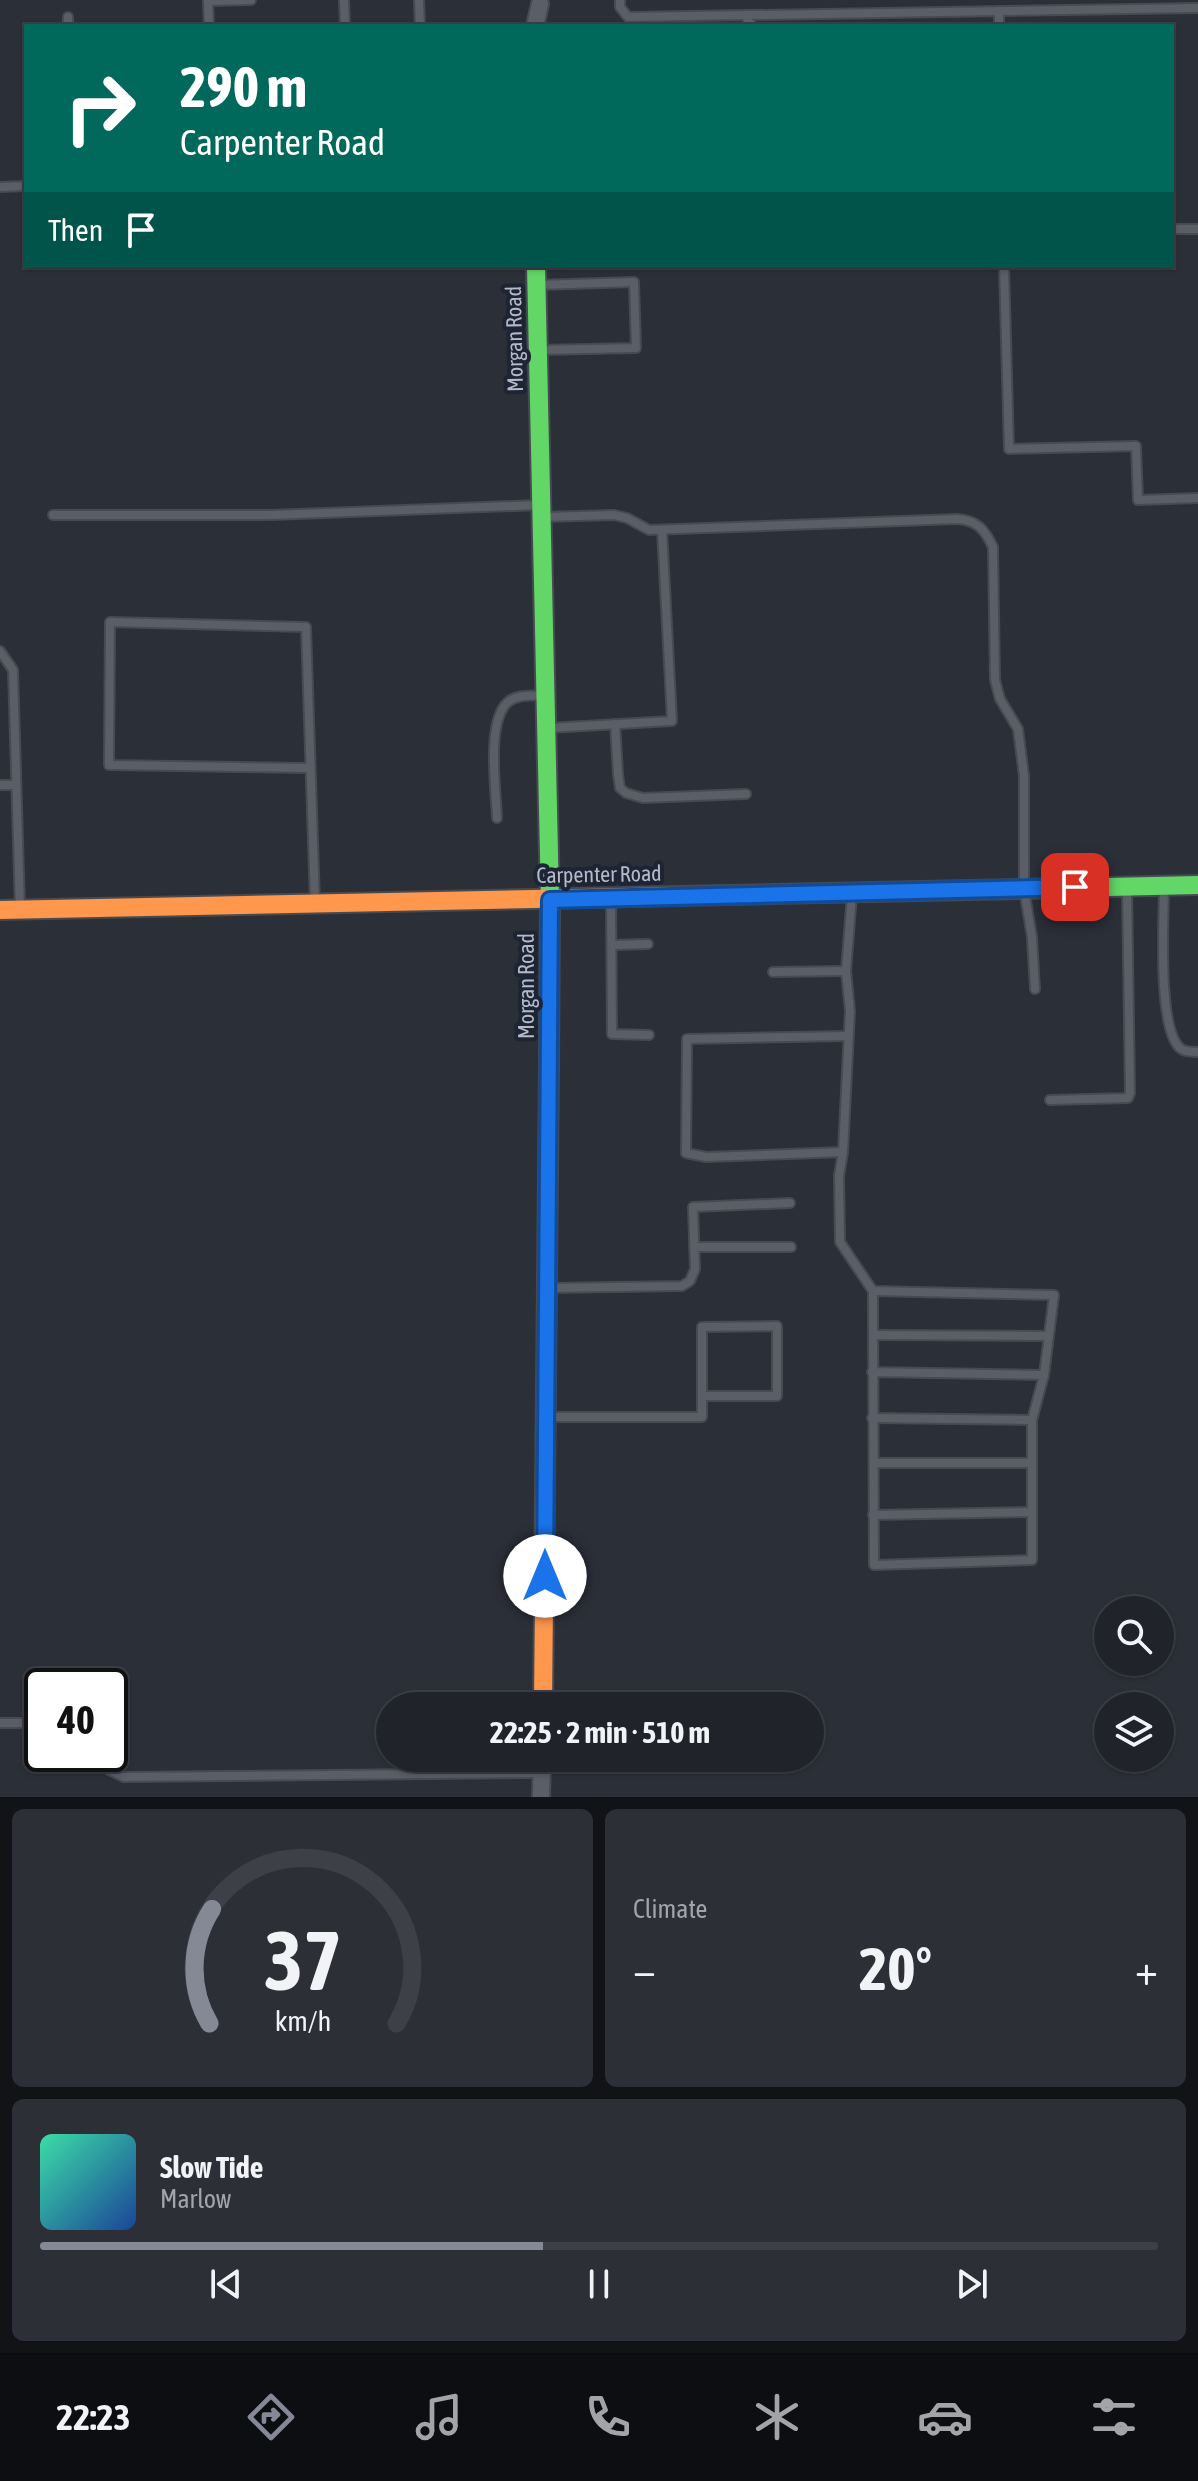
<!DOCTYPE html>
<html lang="en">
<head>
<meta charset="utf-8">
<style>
	:root { --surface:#20232a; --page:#2d2f36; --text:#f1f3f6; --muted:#a2a4a8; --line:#3d4047; --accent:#858996 }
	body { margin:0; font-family:"Asap Condensed",sans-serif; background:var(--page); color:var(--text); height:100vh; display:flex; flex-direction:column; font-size:30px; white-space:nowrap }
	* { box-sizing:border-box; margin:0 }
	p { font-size:26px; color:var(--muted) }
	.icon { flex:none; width:44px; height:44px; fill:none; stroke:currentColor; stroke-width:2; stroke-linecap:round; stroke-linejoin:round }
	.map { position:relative; height:1797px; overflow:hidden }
	.drawer { display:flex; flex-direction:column; gap:12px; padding:12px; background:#121317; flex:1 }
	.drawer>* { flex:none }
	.top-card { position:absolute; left:24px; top:24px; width:1150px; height:244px; border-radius:0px; box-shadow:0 2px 6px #0004,0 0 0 2px var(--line); background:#00695c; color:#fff; overflow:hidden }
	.fabs { position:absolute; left:1094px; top:1596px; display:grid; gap:16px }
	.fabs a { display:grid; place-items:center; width:80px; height:80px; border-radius:50%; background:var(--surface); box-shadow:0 2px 6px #0004,0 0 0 2px var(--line); font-size:40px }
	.speed { position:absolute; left:24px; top:1668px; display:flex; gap:16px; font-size:40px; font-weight:700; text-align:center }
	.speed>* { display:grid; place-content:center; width:104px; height:104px; border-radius:50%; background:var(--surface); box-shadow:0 2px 6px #0004,0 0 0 2px var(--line); line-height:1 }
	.speed .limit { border:4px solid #111; border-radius:12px; background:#fff; color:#111 }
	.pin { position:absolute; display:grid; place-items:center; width:68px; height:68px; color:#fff; margin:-34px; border-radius:16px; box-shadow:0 4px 12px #0006 }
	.me { position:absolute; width:88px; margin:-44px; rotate:0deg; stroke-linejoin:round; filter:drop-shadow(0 0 6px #0008) }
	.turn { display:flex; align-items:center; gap:28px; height:168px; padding:0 24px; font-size:36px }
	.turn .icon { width:104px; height:104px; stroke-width:2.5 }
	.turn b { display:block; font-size:56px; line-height:68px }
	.then { display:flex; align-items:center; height:76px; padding:0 24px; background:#0003; gap:16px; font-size:30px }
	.big { font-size:60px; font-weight:700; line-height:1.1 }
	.drawer .widget { flex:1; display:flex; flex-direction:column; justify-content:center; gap:12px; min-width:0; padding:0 28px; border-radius:12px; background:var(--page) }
	.drawer .dial { align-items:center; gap:0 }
	.dial svg { height:208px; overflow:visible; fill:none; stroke:var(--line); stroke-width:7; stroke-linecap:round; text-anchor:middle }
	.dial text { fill:var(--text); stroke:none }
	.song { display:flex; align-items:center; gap:24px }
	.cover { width:96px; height:96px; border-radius:12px; background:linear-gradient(135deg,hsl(160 70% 55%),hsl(220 70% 35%)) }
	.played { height:8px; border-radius:4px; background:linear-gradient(90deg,var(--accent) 45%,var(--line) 45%) }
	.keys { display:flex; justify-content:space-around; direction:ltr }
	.heat { display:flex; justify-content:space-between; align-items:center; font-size:44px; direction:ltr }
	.drawer .tiles { flex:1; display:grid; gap:12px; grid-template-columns:1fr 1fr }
	.widget:last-child { grid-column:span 2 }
	.trip { position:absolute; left:376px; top:1692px; width:448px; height:80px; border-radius:40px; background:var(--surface); box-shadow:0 2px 6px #0004,0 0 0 2px var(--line); font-weight:700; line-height:80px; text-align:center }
	.menu { display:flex; height:128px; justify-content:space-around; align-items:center; background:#0d0e11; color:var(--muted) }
	.menu .icon { width:56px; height:56px }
	.menu .on { color:var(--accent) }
	.menu b { font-size:36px; color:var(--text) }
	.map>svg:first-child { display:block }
</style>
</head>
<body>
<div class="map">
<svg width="1198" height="1797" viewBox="0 0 1198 1797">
	<rect width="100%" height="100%" fill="#2b2f38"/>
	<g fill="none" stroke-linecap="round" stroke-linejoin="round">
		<g stroke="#464a51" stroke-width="12">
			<g id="lane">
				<path d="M344,0L345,26"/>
				<path d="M419,0L420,26"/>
				<path d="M620,0V7L628,17L1198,8"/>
				<path d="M999,11V26"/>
				<path d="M745,15L752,26"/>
				<path d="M68,26V17"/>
				<path d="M209,26L208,1L251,0"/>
				<path d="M0,187L26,186"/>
				<path d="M1172,229H1198"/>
				<path d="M1004,266L1009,449L1136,446L1138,500L1198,498"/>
				<path d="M538,285L634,282L636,348L539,350"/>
				<path d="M53,515H271L540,505"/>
				<path d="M542,517L614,515L627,518L649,530L957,519C977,520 985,530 993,547L995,680L1000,699L1018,729L1024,776V889L1032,937L1035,989"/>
				<path d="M0,651L13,670L20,909"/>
				<path d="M615,724L618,774L620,788L626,793L643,798L746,794"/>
				<path d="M548,728L672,721L662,530"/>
				<path d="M310,768L109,765L110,622L306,627L315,903"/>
				<path d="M0,785H14"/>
				<path d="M497,818C496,790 486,721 508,702C517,694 533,696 544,695"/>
				<path d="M1164,886C1164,919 1157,1027 1180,1048C1185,1053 1192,1051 1198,1052"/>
				<path d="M852,894L846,971L850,1011L843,1152L839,1176L840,1242L873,1291L874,1565L1032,1560V1420L1044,1375L872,1372"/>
				<path d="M611,899L612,1034L649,1035"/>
				<path d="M612,945L648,944"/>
				<path d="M773,972L846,971"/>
				<path d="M1050,1100L1128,1098L1130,1093L1127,887"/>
				<path d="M843,1152L706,1157L686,1153L687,1039L847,1036"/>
				<path d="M694,1247H791"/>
				<path d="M548,1288L682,1286L690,1281L695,1269L693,1207L790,1203"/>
				<path d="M873,1291L1054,1295L1044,1375"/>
				<path d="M874,1335L1048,1336"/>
				<path d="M547,1417H702V1327L777,1326V1396H702"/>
				<path d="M872,1418L1032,1420"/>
				<path d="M874,1463H1032"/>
				<path d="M873,1515L1032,1512"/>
				<path d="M0,1723H42"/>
				<path d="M92,1754L109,1770L124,1777L541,1773"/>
			</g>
		</g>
		<g stroke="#464a51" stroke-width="20">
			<g id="street">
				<path d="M535,26L540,4"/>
				<path d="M541,1797L542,1758"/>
			</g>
		</g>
		<g stroke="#464a51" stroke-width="22">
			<g id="fast">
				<path d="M536,266L550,900L549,1068"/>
				<path d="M1062,888L1198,885"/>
			</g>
		</g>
		<g stroke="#464a51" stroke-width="22">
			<g id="slow">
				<path d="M0,910L679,896"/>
				<path d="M543,1706L549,1068"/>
			</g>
		</g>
		<g stroke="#464a51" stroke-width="22">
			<path id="jam" d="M679,896L1062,888"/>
		</g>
		<use href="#lane" stroke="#5b5e66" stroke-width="8"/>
		<use href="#street" stroke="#5b5e66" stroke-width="16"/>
		<use href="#fast" stroke="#63d668" stroke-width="18"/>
		<use href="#slow" stroke="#ff974d" stroke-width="18"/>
		<use href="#jam" stroke="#b3261e" stroke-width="18"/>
	</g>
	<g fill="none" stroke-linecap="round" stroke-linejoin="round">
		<g stroke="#114b97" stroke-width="20">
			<path id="route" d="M545,1576L550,900L1075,887"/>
		</g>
		<use href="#route" stroke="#1a73e8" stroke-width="14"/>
	</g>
	<g text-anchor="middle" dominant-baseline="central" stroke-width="8" stroke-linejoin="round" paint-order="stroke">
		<g font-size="22" fill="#b5bac9" stroke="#1d2433">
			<text transform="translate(514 339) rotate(-91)">Morgan Road</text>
			<text transform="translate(599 874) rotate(-1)">Carpenter Road</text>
			<text transform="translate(526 986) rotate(-90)">Morgan Road</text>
		</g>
	</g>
</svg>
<div class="fabs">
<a><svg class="icon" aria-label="search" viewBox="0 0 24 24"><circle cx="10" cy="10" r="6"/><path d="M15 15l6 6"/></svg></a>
<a><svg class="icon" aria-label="layers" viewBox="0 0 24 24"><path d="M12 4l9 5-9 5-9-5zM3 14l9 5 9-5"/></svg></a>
</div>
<div class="speed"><div class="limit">40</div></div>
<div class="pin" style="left:1075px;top:887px;background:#d93025"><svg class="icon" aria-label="arrive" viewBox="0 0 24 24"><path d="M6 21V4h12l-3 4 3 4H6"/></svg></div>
<svg class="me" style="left:545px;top:1576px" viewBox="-20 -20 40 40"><circle r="19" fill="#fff"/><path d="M0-13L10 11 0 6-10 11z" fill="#1a73e8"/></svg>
<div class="trip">22:25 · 2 min · 510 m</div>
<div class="top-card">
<div class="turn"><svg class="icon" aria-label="right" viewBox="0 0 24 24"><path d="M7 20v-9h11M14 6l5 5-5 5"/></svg><div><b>290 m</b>Carpenter Road</div></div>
<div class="then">Then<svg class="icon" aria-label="arrive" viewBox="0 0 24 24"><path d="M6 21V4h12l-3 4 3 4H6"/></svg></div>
</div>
</div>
<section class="drawer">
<div class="tiles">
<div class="widget dial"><svg viewBox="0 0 100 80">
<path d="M14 69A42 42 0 1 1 86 69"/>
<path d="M14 69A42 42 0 0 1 15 25" stroke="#858996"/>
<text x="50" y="56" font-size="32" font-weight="700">37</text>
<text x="50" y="72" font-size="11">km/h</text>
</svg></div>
<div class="widget"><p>Climate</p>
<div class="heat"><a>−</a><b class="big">20°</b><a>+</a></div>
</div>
<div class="widget">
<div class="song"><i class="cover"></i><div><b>Slow Tide</b><p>Marlow</p></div></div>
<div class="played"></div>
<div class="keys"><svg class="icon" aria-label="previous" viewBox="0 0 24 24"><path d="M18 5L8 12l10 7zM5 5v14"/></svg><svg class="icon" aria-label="pause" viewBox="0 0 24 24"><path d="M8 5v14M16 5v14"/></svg><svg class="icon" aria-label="next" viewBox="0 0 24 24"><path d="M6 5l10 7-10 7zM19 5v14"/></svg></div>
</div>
</div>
</section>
<nav class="menu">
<b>22:23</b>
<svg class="icon on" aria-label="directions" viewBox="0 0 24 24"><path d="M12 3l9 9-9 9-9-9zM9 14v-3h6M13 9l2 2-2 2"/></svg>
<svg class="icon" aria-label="music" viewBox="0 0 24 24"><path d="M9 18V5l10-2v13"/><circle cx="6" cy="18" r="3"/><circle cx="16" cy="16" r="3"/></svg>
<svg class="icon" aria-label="phone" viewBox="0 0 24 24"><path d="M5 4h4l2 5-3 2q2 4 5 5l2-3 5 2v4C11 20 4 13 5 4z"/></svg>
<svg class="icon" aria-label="climate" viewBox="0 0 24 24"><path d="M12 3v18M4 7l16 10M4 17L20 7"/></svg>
<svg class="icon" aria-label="car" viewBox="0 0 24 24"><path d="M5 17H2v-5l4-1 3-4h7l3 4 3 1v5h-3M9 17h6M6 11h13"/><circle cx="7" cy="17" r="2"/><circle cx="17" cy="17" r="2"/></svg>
<svg class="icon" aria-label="filters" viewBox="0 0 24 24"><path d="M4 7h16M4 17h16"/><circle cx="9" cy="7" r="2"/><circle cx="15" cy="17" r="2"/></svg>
</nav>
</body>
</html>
